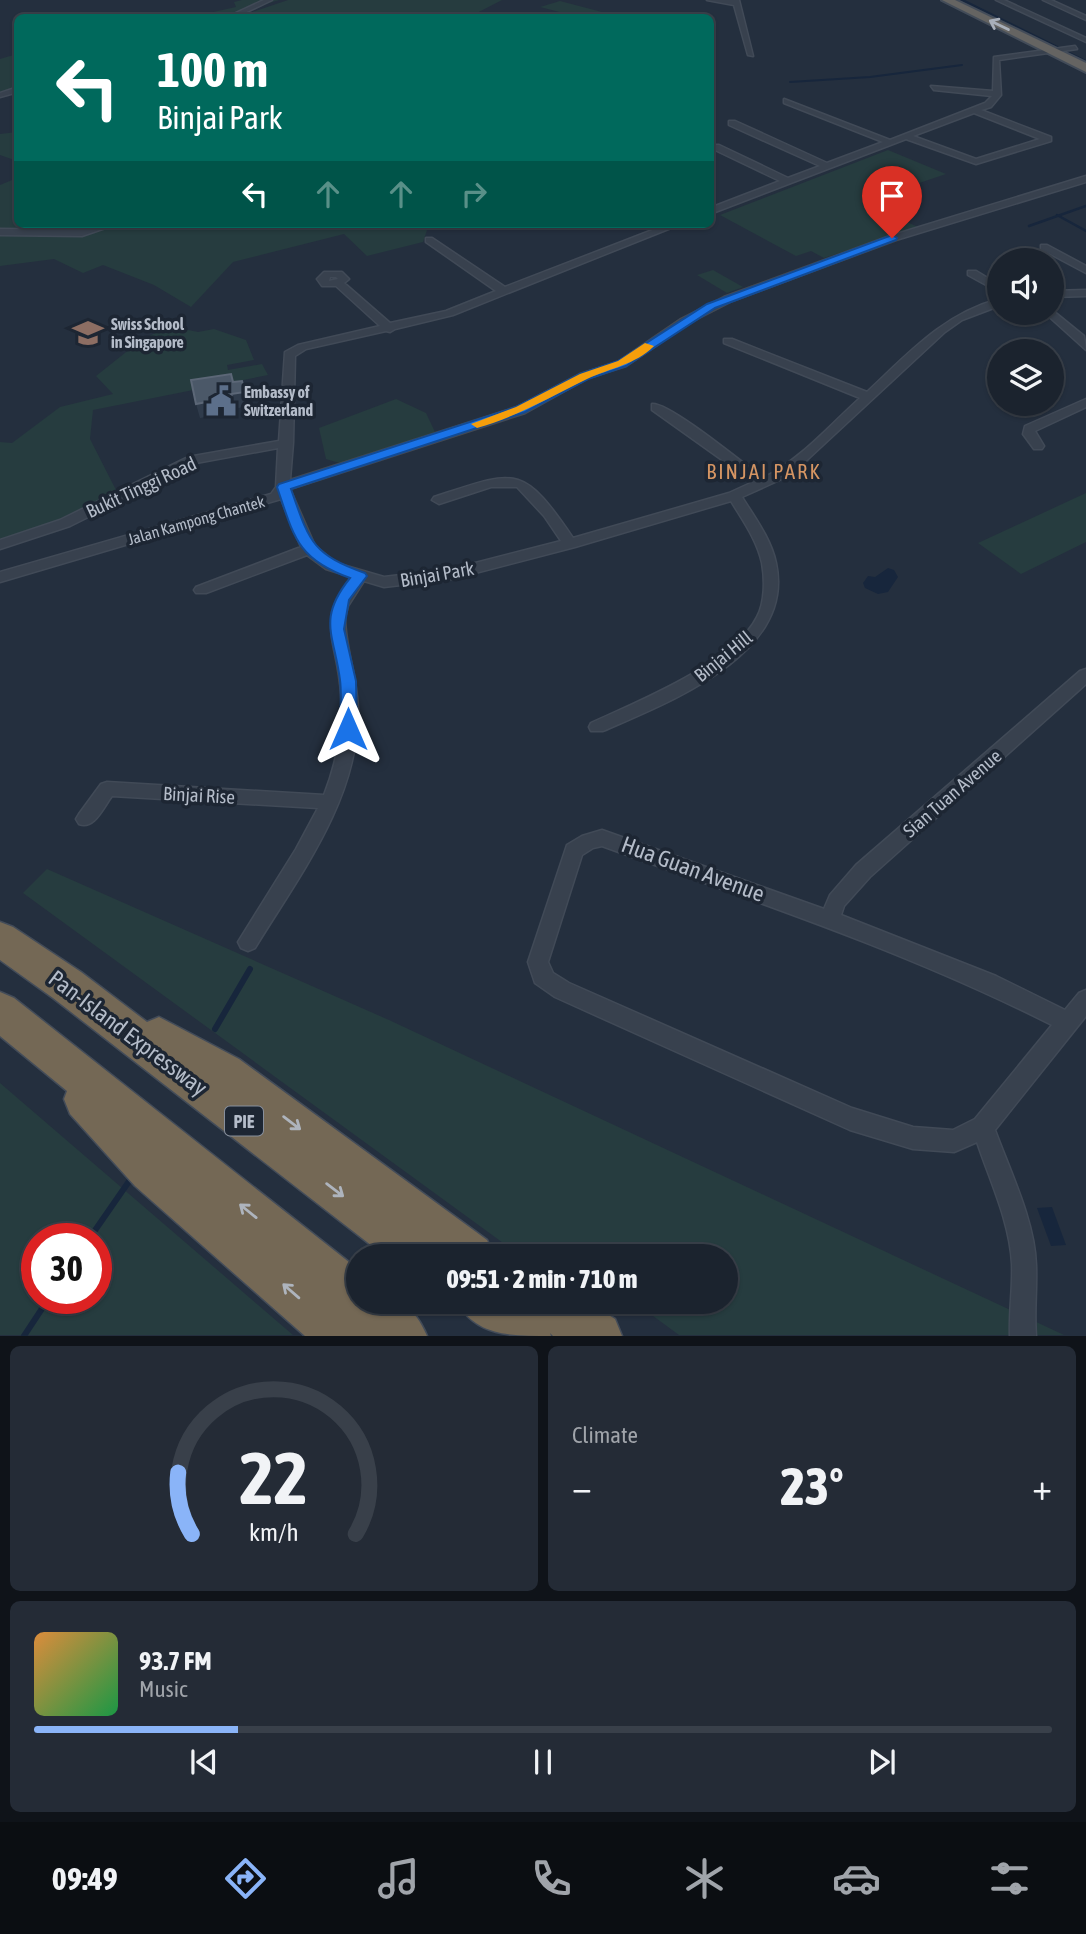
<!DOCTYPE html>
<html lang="en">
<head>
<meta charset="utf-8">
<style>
	:root { --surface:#1b232e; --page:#242b36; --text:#f1f3f6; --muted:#a0a4aa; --line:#39404a; --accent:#8ab4f8 }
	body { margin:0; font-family:"Asap Condensed",sans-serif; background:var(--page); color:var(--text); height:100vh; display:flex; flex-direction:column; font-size:26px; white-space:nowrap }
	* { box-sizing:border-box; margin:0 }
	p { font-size:23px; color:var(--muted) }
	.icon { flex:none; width:38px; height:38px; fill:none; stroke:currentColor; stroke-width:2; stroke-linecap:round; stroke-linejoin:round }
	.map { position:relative; height:1336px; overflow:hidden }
	.sheet { display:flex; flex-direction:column; gap:10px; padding:10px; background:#0f1319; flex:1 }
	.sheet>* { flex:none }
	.guide { position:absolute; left:14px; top:14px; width:700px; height:214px; border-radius:10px; box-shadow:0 2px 5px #0004,0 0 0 2px var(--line); background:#00695c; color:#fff; overflow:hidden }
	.fabs { position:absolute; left:987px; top:248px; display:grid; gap:14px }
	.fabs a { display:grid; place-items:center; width:77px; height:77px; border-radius:50%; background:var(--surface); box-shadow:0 2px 5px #0004,0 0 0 2px var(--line); font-size:35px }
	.speed { position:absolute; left:21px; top:1223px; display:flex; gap:14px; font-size:35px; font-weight:700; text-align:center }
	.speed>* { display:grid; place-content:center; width:91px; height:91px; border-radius:50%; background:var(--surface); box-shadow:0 2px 5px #0004,0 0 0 2px var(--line); line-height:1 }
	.speed .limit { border:10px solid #d22; background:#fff; color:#111 }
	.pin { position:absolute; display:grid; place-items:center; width:60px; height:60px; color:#fff; margin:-72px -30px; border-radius:50% 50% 50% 0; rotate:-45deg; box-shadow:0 0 7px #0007 }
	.pin .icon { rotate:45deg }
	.me { position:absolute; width:77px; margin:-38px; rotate:0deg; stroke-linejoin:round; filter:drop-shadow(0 0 5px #0008) }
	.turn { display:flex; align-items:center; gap:24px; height:147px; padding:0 28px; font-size:32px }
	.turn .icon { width:91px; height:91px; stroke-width:2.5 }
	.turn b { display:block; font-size:49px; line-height:60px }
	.lanes { display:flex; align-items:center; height:66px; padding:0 28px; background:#0003; justify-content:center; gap:35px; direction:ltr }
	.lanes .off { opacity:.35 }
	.big { font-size:52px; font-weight:800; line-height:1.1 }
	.sheet .widget { flex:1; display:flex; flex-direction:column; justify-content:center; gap:10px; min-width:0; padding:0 24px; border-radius:10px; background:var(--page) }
	.sheet .dial { align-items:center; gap:0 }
	.dial svg { height:182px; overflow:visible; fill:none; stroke:var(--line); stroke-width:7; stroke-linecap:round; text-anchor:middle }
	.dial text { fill:var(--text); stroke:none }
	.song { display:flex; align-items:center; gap:21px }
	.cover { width:84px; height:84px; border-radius:10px; background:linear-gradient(135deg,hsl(30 70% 55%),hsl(140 70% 35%)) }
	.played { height:7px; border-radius:4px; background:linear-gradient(90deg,var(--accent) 20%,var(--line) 20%) }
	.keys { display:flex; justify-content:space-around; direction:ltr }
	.heat { display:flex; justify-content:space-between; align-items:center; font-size:38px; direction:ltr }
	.sheet .tiles { flex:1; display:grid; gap:10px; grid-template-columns:1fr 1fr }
	.widget:last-child { grid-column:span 2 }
	.trip { position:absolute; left:346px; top:1244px; width:392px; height:70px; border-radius:35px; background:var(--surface); box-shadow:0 2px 5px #0004,0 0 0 2px var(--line); font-weight:800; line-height:70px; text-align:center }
	.tab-bar { display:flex; height:112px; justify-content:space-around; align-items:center; background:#0b0e12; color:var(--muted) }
	.tab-bar .icon { width:49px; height:49px }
	.tab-bar .active { color:var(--accent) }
	.tab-bar b { font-size:32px; color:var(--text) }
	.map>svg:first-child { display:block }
</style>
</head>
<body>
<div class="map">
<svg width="1086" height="1336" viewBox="0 0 1086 1336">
	<rect width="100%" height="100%" fill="#242f3e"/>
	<g fill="#263c3f" fill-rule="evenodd">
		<path d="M242,0H279L224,17H191L236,7L234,2Z"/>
		<path d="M288,0H502L469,17L235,18Z"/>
		<path d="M560,1L602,12L579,17L540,7Z"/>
		<path d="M17,54V87L0,93V59Z"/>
		<path d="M17,132V161L0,155V134Z"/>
		<path d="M888,150L946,174L863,202L918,227L824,258L811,251L796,256L720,215Z"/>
		<path d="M17,178L18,224H104L89,230L54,227L0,230V185Z"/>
		<path d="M116,224H429L423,242L367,256L344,234L233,262L191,307L154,285L103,265L83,273L54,259L0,266V234L86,235Z"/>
		<path d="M713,270L743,287L727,293L697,275Z"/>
		<path d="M168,326L198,332L214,329L246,340L254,360L227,365L228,370L262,364L268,375L93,410L90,439L117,492L54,525L0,542V442L12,443L60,407L113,394L96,376L140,341Z"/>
		<path d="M396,399L426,413L435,432L343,464L326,459L319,428Z"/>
		<path d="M1086,493V542L1021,574L978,543Z"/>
		<path d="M47,869L389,1020L1064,1335H679L634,1302H726V1256H521L23,893Z"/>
		<path d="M0,1083L293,1335H0ZM37,1239H96V1298H37Z"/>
	</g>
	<g fill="#17263c">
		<path d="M888,568L894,570L898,577L888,592L878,594L865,588L863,583L868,576L875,577Z"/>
		<path d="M1052,1207L1066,1245L1051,1246L1037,1208Z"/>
	</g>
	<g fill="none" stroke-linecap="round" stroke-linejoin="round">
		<path stroke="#17263c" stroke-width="2" d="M790,82L870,77L962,65"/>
		<g stroke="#17263c" stroke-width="2.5">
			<path d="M1057,215L1086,231"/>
			<path d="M1029,226L1086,206"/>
		</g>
		<g stroke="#17263c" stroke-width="6">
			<path d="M215,1029L250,969"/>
			<path d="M89,1239L132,1177"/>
			<path d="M24,1336L49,1298"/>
		</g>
		<path fill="#17263c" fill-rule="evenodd" d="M957,0H965L1086,60V65Z"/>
		<g stroke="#414a57" stroke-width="3">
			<g id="minor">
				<path d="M264,0H272L234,18H225Z"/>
				<path d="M707,0H739L753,56L748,55L734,5Z"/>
				<path d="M996,0H1004L1086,38V42Z"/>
				<path d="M1043,0H1051L1086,16V20Z"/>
				<path d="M1075,46L1077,49L999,60L1001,95L991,107L981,110L1051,137V141L976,164L906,139L710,214V208L780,181L713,149V145H719L788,178L820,166L729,125V121H735L827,163L883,142L784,103V99L890,140L985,103L992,96L934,90L931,86L993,91L994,57ZM974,113L1040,139L976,159L913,136Z"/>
				<path d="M18,87V92L0,97V93Z"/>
				<path d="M1086,176V182L896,240L732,301L689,323L626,366L588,378L525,413L290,489L315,546L336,563L384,577L452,569L561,541L544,516L517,487H491L439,504L432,500L434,497C516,470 522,463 573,538L729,493L753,482L652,410V404C669,402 744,464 763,478C800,460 830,425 860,398L724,343V339H732L867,392C908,354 943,314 999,299V306L962,320L945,332L808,459L786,477L742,497C755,518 771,539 776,563C796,655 668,702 603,731H591L589,727L591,723C637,702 735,662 757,617C765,602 765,580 762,563C757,540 743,521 731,501L575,547L452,579L384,587L364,581L348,606L345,617C345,648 358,679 358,712C358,800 299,876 255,948L248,951L241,948L238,942L296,849L318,808L112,796C103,808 94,830 79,824L76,819L79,814L101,784L107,782L324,795C337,762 343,729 341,694C338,640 315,627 352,577L326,569L307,555L206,593H196L194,590L196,587L301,547L281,499L0,582V572L271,494L276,487L278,448L196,463L70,526L0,549V540L60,520L188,457L279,441L285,352L298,345L380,326L336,286H322L317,279L324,272H342L349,279L344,283L390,323L446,311L496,291L426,242V238H432L505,287L668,224H681L453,315L395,329L390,332L386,331L306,349L295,356L293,443L290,480L517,407L580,374L618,362L681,319L724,297L890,236ZM330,277H336L338,279L329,281Z"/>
				<path d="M102,224H117L82,236L0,235V229L81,230Z"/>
				<path d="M1041,245H1047L1086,266V273L1041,249Z"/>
				<path d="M968,271H976L999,285V292L968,275Z"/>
				<path d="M1086,290V296L1052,297V291Z"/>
				<path d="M1052,310L1084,336L1086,350L1045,313H1052Z"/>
				<path d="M1086,399V407L1035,431L1044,446L1042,449H1034L1023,434L1025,426Z"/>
				<path d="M1086,669V684L870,877L844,906L841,915L996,976L1065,1010L1079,993L1086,990V1016L995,1130C1010,1171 1035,1222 1036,1265C1037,1289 1034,1312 1036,1336H1010C1009,1311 1013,1288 1012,1264C1010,1222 990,1181 977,1142L954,1152L913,1149L850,1130L555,997L535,983L528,962L567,845L582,836L602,830L824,909L830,895L856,865L1080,671ZM602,846C754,901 908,952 1052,1025L975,1119L953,1130L913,1127L852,1108L569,983L553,973L548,962L582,855L593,848Z"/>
			</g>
		</g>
		<g stroke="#434c59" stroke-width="4">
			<path id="trunk" d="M942,0H955L1086,63V72Z"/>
		</g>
		<g stroke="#434c59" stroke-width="3">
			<g id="motorway">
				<path d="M0,922L13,927L81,972L147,1022L159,1017L239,1059L487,1240L494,1256H385L53,998L0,960Z"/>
				<path d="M0,992L14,998L359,1270V1302C395,1302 411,1298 427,1336H305L135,1186L70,1114L64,1099L67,1091L0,1036Z"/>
				<path d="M457,1302H588L615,1319L622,1336H553L550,1333L551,1336C510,1336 476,1336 457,1302Z"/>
			</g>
		</g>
		<use href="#minor" fill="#38414e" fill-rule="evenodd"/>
		<use href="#trunk" fill="#656462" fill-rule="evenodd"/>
		<use href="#motorway" fill="#746855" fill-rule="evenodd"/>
	</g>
	<path fill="#2f3b4b" d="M245,392L248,406L234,409L235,412L200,418L196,404L231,394Z"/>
	<path fill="#4b5868" stroke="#5c6777" stroke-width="2" d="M231,374L233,382L242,381L245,392L231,394L232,397L196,404L191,380Z"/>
	<defs><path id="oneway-shaft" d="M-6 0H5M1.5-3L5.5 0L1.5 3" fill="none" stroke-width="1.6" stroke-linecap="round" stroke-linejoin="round" transform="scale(1.75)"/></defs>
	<use stroke="#a8afba" href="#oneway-shaft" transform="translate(999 25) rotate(-154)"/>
	<g stroke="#aeb4bd">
		<use href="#oneway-shaft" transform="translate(292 1123) rotate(37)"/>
		<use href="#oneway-shaft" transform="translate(335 1190) rotate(37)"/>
		<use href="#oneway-shaft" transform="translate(248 1211) rotate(-141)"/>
		<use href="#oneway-shaft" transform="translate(291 1291) rotate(-139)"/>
	</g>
	<path fill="#1a73e8" stroke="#114b97" stroke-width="2" d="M892,235L897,238L896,240L715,308L626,366L588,379L525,412L291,489C309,540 311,554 365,573L367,576L349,600L344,629L356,681L357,729L354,733H342L340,729C340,713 342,695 340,680C334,634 317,619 350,578C297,559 294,537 277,487L279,484L516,407L580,374L618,361L707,304Z"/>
	<path fill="#f59e0b" d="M645,343L654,346C635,365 610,368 587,379C550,397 517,417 477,428L471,424L516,407L580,374L618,361Z"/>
	<defs>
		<g id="school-bare" transform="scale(2.415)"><path d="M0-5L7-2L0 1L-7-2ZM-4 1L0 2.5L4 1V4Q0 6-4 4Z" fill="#8d6e63" stroke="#1d2633" stroke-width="2.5" paint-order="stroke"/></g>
		<g id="civic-bare" transform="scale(2.415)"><path d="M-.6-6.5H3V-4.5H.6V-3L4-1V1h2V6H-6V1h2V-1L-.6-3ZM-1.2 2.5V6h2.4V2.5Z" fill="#5c6f8a" stroke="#1d2633" stroke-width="2.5" paint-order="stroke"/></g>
	</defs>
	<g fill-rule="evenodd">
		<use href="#school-bare" x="88" y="333"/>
		<use href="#civic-bare" x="221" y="401"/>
	</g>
	<g text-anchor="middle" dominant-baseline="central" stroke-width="7" stroke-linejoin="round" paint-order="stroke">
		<g font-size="16" font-weight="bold" fill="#b4bcc9" stroke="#1d2633" text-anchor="start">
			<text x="111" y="324">Swiss School<tspan x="111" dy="18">in Singapore</tspan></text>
			<text x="244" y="392">Embassy of<tspan x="244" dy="18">Switzerland</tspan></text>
		</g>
		<g font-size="16" fill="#b4bcc9" stroke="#1d2633">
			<text transform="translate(196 520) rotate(-16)">Jalan Kampong Chantek</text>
		</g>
		<rect fill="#1d2633" stroke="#878f9c" stroke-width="2" x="225" y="1106.5" width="38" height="29" rx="5"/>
		<g font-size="18" font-weight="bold" fill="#b4bcc9">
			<text x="244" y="1121">PIE</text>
		</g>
		<g font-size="19" fill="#b4bcc9" stroke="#1d2633">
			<text transform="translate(141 487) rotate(-25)">Bukit Tinggi Road</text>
			<text transform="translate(437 574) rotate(-10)">Binjai Park</text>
			<text transform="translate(723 656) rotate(-39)">Binjai Hill</text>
			<text transform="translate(952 793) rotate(-41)">Sian Tuan Avenue</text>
			<text transform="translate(199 795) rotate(3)">Binjai Rise</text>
		</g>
		<g font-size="21" letter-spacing="2" fill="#d59563" stroke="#1d2633">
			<text x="764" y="471">BINJAI PARK</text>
		</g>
		<g font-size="23" fill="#b4bcc9" stroke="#1d2633">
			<text transform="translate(693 869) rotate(20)">Hua Guan Avenue</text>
			<text transform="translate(128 1033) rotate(37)">Pan-Island Expressway</text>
		</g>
	</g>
</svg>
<div class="fabs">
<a><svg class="icon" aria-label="sound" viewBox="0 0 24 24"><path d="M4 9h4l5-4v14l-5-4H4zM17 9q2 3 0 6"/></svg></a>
<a><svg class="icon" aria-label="layers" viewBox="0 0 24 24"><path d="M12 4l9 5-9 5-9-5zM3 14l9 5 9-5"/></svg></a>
</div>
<div class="speed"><div class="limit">30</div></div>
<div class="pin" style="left:892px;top:238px;background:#d93025"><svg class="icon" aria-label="arrive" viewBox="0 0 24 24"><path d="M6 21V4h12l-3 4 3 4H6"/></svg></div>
<svg class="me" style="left:348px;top:729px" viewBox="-20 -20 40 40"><path d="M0-17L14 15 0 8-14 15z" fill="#1a73e8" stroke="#fff" stroke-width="4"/></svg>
<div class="trip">09:51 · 2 min · 710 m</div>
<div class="guide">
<div class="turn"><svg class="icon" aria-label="left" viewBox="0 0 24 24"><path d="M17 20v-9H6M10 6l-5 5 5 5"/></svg><div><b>100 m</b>Binjai Park</div></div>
<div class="lanes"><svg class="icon" aria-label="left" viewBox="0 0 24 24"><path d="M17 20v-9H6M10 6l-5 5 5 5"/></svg><svg class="icon off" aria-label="ahead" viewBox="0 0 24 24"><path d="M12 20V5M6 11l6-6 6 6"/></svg><svg class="icon off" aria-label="ahead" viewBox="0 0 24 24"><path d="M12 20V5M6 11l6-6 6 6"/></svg><svg class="icon off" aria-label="right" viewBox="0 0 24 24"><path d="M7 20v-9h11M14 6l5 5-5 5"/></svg></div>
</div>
</div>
<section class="sheet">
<div class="tiles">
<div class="widget dial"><svg viewBox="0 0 100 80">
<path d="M14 69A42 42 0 1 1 86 69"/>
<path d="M14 69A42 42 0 0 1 8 42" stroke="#8ab4f8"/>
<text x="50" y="56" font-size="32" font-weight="700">22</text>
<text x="50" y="72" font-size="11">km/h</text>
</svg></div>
<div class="widget"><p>Climate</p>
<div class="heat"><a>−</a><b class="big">23°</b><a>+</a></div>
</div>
<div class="widget">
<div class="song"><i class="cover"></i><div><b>93.7 FM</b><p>Music</p></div></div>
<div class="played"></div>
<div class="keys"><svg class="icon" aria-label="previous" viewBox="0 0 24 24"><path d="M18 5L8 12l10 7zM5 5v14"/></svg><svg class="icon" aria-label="pause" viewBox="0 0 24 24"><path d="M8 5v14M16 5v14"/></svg><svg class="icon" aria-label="next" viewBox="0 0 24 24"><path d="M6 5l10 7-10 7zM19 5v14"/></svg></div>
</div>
</div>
</section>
<nav class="tab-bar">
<b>09:49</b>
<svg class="icon active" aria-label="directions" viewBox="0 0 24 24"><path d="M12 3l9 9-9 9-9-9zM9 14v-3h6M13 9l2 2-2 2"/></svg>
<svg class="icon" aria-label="music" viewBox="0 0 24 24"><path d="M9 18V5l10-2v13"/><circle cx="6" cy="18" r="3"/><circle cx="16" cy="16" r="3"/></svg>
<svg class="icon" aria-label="phone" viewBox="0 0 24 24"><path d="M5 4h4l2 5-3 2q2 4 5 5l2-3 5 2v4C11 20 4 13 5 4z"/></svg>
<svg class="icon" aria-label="climate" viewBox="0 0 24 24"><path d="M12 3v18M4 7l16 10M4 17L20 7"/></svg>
<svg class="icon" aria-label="car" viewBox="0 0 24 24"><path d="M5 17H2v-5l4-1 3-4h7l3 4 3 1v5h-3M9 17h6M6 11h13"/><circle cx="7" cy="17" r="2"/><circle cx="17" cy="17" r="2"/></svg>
<svg class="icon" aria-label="filters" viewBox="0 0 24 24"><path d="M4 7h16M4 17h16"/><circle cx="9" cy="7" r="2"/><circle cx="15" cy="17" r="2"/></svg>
</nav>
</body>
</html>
